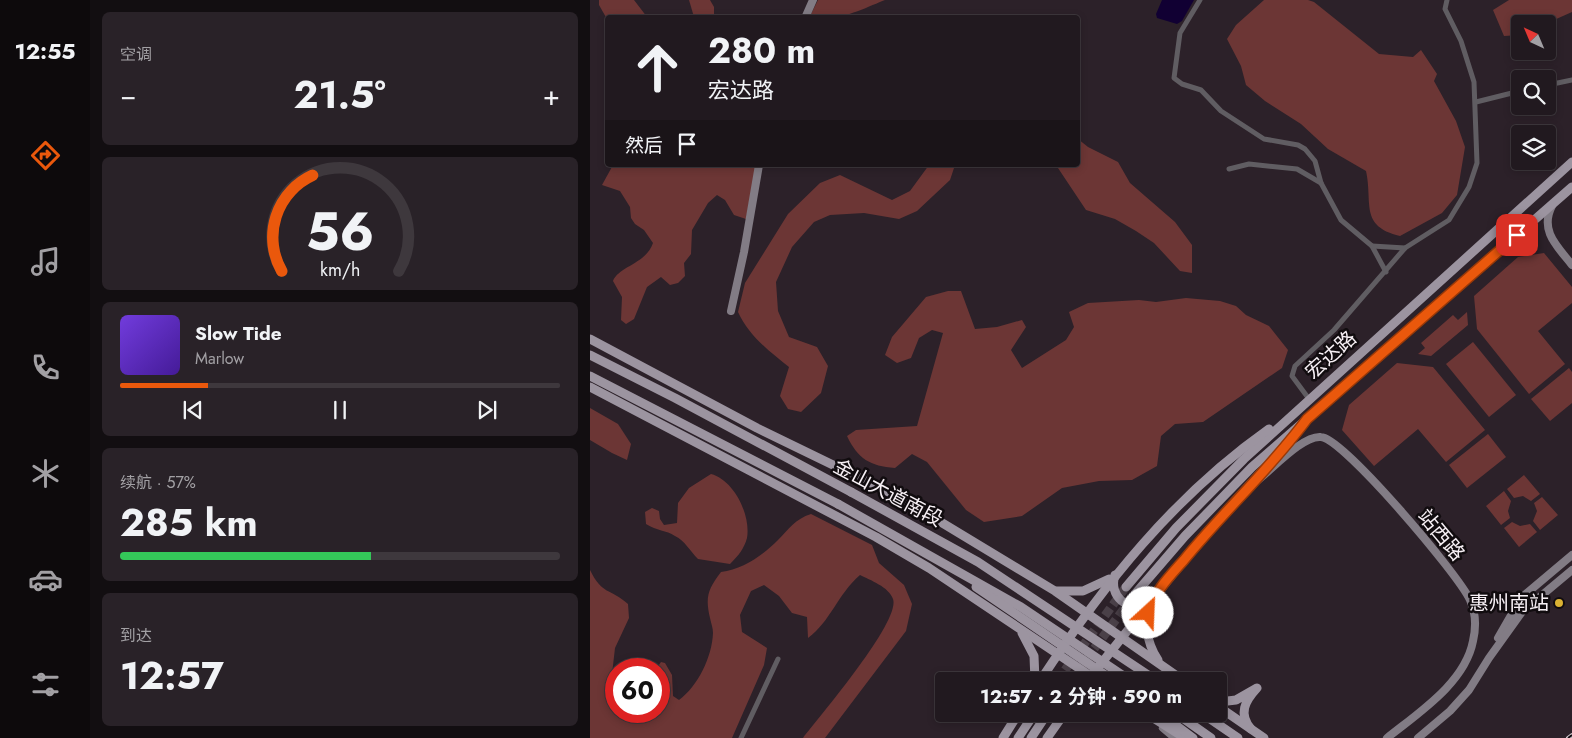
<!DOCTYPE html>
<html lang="zh">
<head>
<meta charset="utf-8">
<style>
	:root { --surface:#21191f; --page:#292228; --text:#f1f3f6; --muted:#a2a0a4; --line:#3e383d; --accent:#ea580c }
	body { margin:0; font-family:Jost,"Noto Sans SC",sans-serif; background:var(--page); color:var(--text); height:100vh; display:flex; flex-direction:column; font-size:19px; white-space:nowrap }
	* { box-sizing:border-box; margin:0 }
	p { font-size:16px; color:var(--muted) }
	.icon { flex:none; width:28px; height:28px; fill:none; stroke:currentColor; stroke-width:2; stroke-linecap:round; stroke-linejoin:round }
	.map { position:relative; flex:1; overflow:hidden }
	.sheet { display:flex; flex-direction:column; gap:12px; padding:12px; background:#120e11; width:500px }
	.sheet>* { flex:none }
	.banner { position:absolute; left:15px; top:15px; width:475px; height:152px; border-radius:5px; box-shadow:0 2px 8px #0003,0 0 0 1px var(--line); background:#21191f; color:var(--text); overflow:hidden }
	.needle { width:32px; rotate:316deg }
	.controls { position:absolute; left:921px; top:15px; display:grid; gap:10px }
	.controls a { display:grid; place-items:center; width:45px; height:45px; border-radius:5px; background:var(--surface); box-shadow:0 2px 8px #0003,0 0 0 1px var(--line); font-size:25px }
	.speed { position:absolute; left:15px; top:658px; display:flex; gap:10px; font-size:25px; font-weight:700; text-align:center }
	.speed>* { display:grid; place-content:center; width:65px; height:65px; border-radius:50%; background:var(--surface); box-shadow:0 2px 8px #0003,0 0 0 1px var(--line); line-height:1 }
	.speed .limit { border:8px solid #d22; background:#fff; color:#111 }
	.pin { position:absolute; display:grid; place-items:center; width:42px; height:42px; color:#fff; margin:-21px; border-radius:10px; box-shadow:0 2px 8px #0006 }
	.me { position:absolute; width:55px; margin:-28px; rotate:25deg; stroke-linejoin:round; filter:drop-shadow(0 0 4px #0008) }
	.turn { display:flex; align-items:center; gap:18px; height:105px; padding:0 20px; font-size:22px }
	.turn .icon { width:65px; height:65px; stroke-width:2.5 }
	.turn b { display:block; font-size:35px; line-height:42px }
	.then { display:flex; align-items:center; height:48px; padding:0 20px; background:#0003; gap:10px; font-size:19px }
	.big { font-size:38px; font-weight:700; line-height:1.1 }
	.sheet .tile { flex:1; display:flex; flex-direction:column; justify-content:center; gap:8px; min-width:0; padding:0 18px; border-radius:8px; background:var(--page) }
	.sheet .dial { align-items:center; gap:0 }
	.dial svg { height:130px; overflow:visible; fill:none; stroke:var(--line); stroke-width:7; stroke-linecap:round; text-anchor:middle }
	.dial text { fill:var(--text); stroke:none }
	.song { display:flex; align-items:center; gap:15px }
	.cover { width:60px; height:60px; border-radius:8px; background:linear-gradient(135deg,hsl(260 70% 55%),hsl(260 70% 35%)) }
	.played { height:5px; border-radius:2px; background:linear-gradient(90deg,var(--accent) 20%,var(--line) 20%) }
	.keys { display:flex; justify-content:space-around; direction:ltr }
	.heat { display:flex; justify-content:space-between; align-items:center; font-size:28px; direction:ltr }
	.charge { height:8px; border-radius:4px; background:linear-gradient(90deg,#34c759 57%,var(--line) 0) }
	.trip { position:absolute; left:345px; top:672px; width:292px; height:50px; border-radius:5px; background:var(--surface); box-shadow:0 2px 8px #0003,0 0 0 1px var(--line); font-weight:700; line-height:50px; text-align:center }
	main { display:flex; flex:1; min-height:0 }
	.tabs { display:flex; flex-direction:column; width:90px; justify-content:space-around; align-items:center; background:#0d0a0c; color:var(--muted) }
	.tabs .icon { width:35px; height:35px }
	.tabs .active { color:var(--accent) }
	.tabs b { font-size:22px; color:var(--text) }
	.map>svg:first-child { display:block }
</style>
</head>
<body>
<main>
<nav class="tabs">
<b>12:55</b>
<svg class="icon active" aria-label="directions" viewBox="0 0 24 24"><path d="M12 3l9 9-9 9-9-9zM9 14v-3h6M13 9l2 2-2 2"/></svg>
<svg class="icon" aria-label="music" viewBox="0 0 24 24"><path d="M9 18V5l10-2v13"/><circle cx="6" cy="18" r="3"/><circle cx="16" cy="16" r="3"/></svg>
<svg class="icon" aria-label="phone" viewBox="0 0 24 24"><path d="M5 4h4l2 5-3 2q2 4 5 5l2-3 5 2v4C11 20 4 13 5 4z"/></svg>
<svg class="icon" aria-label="climate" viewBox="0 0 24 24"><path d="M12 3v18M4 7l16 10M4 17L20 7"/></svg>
<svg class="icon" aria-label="car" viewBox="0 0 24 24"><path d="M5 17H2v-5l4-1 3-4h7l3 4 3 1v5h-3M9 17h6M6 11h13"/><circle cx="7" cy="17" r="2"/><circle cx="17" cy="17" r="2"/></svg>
<svg class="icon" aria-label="filters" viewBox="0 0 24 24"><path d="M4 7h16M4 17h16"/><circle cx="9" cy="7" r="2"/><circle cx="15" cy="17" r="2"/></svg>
</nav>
<section class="sheet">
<div class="tile"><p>空调</p>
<div class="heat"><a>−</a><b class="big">21.5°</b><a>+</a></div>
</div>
<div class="tile dial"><svg viewBox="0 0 100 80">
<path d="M14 69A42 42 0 1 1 86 69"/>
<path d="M14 69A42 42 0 0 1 33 10" stroke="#ea580c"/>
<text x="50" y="56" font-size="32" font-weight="700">56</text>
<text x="50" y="72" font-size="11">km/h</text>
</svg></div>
<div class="tile">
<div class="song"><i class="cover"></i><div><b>Slow Tide</b><p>Marlow</p></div></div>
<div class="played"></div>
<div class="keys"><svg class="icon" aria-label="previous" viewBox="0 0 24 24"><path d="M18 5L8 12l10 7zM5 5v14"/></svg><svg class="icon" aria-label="pause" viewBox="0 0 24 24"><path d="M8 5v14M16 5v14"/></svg><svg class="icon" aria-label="next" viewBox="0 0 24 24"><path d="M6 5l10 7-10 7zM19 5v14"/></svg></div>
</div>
<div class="tile"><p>续航 · 57%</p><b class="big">285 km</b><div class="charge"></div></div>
<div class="tile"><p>到达</p><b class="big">12:57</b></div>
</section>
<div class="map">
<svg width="982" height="738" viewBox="0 0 982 738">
	<rect width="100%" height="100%" fill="#2c2129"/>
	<g fill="#6c3635">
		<path d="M9,0H44L57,17L18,18L17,19L9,5Z"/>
		<path d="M99,0H120L124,7V17H104Z"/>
		<path d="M228,0H295C277,7 238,27 221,14Z"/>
		<path d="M674,0H718L724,2L789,54L823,57L831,50L847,74L844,81L866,121L875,147L867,195L852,213L810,236C769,226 783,203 776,171L738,149L711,124L675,101L656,85L651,66L637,39L646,25Z"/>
		<path d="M919,0H982V12L955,24H930V35L914,36L903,10Z"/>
		<path d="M488,139L498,147L528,162L540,183L585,222L602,245V273L590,271L564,243L546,231L525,219L496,210L466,165H488Z"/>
		<path d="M23,165H166L156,219L144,215L135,200L127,195L118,203L102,230L101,254L94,263L95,276L88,283L80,285L71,277L57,287L44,319L36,324L31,320L32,297L23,281C29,266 56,264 63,243L54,230L45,224L41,218L40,207L30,191L12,185Z"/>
		<path d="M339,165H365L360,180L327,211L309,219L274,213L240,215L224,222L202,247L186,282L188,311L199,337L227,347L238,366L231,393L211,412L198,409L190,396L199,367C179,351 159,336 148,312L155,283L198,214L230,183L250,175L302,200L320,191Z"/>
		<path d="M954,253L982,287V303L948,331L975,364L939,394L887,329L884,296L928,257Z"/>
		<path d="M358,291H371L385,329L407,327L432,320L436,327L421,350L432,368L476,340L484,327L479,312L498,303L549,300L566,302L596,298L630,301L646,306L656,315L679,326L698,350L692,368L613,422L585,424L571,436L567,466L542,480L509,481L472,488L432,516L394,522L376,510L337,462L322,454L305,468C280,466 268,459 257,436L266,430L327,426L353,333L342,330L329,338L321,358L307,363L295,355L302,337L336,297Z"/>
		<path d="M877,312L878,325L841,356L828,354L835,348L831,343L863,315L868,320Z"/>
		<path d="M883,342L926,395L899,417L856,364Z"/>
		<path d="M807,363L843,367L895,430L856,462L828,429L784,466L752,430L759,405Z"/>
		<path d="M979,368L982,372V403L960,421L941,399Z"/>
		<path d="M0,408L28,424L41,444L37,460L22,453L0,440Z"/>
		<path d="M898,434L916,457L877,488L859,465Z"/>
		<path d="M121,474C144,480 161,515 157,538C154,549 148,556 140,564L108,559C100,551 95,541 85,536C76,530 67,531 56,524L55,512L62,508L69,511L70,519L74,525L87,523L88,503L99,488Z"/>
		<path d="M934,475L950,494L941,501L933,496L924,498L917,489Z"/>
		<path d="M914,491L921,501L918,511L920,518L911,525L896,506Z"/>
		<path d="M952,497L968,515L950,530L943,521L947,511L944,503Z"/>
		<path d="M221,514L282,545L289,563L314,585L322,604L316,631L235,738H213C230,716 311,621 303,599C299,587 280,580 270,575C247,595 241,621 218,638L217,617L202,613L189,596L174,585L161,591L150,615L152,632L177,648L174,665L142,738H0V570C12,595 20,588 38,604L39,618L25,648L22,674L26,679V711H69V669H66L71,662L75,663L82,675L83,696L89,700C108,686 122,657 123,633C123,628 121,623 120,618C115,597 118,589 131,572C153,569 172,556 188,540C199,529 205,519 221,514Z"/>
		<path d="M922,522L930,526L940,524L947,532L929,547L914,528Z"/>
	</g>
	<path fill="#103" d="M572,0H604L592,21L587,24L567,18L566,14Z"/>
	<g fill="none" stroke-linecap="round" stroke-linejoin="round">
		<g stroke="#4a4048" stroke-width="9" stroke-dasharray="9 4.5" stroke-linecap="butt">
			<path d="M467,681L536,587"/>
			<path d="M480,681L545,594"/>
		</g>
		<g stroke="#605d62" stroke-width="5">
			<path d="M610,0L590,33L584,78L592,84L611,90L631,111L674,139L708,145L715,149L725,161L731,183"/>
			<path d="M958,85L982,80"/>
			<path d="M886,102L930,91"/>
			<path d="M639,169L659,164L707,169L731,183L751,220L782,246L796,272"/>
			<path d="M782,246L815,248"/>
			<path d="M719,399L702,376L705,366L744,330L815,248L859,220L879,187L887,163L884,82L871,41L855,9L857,0"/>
			<path d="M151,738L188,659"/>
		</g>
		<g stroke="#827c85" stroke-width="8">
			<path d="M215,18L223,0"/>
			<path d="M962,206C949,231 968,247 982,265"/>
			<path d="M141,311L154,252L169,165"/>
			<path d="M664,483C680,472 712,435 731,437C753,438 869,575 880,600C886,613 886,628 883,641C875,683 828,713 797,738"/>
			<path d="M908,638L931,598L982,555"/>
			<path d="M573,728L585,738"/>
			<path d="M828,738L860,711L879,690L899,658L932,612L982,570"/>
		</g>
		<g stroke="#9c94a0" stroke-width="9">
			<path d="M0,339L167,428L311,498L465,591L594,681"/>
			<path d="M0,355L85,398L261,492"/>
			<path d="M0,376L248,504"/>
			<path d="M0,387L286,537L339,568L508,681"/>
			<path d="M525,575C518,596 538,613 558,603"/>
			<path d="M536,587L586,528L654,459L982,162"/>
			<path d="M467,591H493L519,579"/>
			<path d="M545,594L595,536L662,467L982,187"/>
			<path d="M562,601C554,621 556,642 568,660"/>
			<path d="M432,633L444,656L445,681"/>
			<path d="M502,675L614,535L705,435"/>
			<path d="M450,681C513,585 584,496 679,429"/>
			<path d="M629,702L646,700L667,688C655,701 648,714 661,729"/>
			<path d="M629,707L674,738"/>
			<path d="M557,714L595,738"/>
			<path d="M571,714L603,738"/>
			<path d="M587,714L621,738"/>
			<path d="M613,714L648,738"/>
			<path d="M413,738L428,714"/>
			<path d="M428,738L444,714"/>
			<path d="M441,738L457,714"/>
			<path d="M457,738L474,714"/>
		</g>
		<g stroke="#dad2d8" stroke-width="4">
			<path id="rail" d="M978,738L982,735"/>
		</g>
		<use href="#rail" stroke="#110c0f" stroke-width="2" stroke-dasharray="5.5" stroke-linecap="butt"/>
		<g stroke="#9c94a0" stroke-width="9">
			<path d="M261,492L388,562L567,681"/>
			<path d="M248,504L431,607L541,681"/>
			<path d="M386,587L524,681"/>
		</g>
	</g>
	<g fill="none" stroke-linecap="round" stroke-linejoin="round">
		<g stroke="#983908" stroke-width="12">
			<path id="route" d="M558,613C564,592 580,576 594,560C634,511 680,469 717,419L927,235"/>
		</g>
		<use href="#route" stroke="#ea580c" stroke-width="9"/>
	</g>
	<circle fill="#dbb233" stroke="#110c0f" stroke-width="2" cx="969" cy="603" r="5"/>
	<g text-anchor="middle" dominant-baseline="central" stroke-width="5" stroke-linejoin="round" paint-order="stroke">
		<g font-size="20" fill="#f7f0f5" stroke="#110c0f">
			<text transform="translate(741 355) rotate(-42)">宏达路</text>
			<text transform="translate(298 493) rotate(28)">金山大道南段</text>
			<text transform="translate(851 535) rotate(50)">站西路</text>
		</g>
		<g font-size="20" fill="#f7f0f5" stroke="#110c0f" text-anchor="end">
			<text x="959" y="603">惠州南站</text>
		</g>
	</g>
</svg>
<div class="controls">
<a><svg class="needle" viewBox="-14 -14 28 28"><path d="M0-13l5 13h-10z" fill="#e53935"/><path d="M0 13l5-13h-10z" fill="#a2a0a4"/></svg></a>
<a><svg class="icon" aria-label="search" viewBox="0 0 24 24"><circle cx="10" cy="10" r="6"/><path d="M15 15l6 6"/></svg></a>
<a><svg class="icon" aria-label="layers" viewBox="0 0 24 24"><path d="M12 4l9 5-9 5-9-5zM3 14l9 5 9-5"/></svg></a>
</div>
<div class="speed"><div class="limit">60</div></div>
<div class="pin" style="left:927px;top:235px;background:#d93025"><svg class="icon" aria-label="arrive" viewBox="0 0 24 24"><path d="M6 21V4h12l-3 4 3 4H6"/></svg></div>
<svg class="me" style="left:558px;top:613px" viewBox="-20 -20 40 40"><circle r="19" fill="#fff"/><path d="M0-13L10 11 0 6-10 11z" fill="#ea580c"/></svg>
<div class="trip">12:57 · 2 分钟 · 590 m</div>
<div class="banner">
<div class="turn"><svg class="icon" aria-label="ahead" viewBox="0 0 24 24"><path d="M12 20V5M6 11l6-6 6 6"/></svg><div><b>280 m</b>宏达路</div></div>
<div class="then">然后<svg class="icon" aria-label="arrive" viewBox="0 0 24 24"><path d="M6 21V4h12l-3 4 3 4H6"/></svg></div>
</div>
</div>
</main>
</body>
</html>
